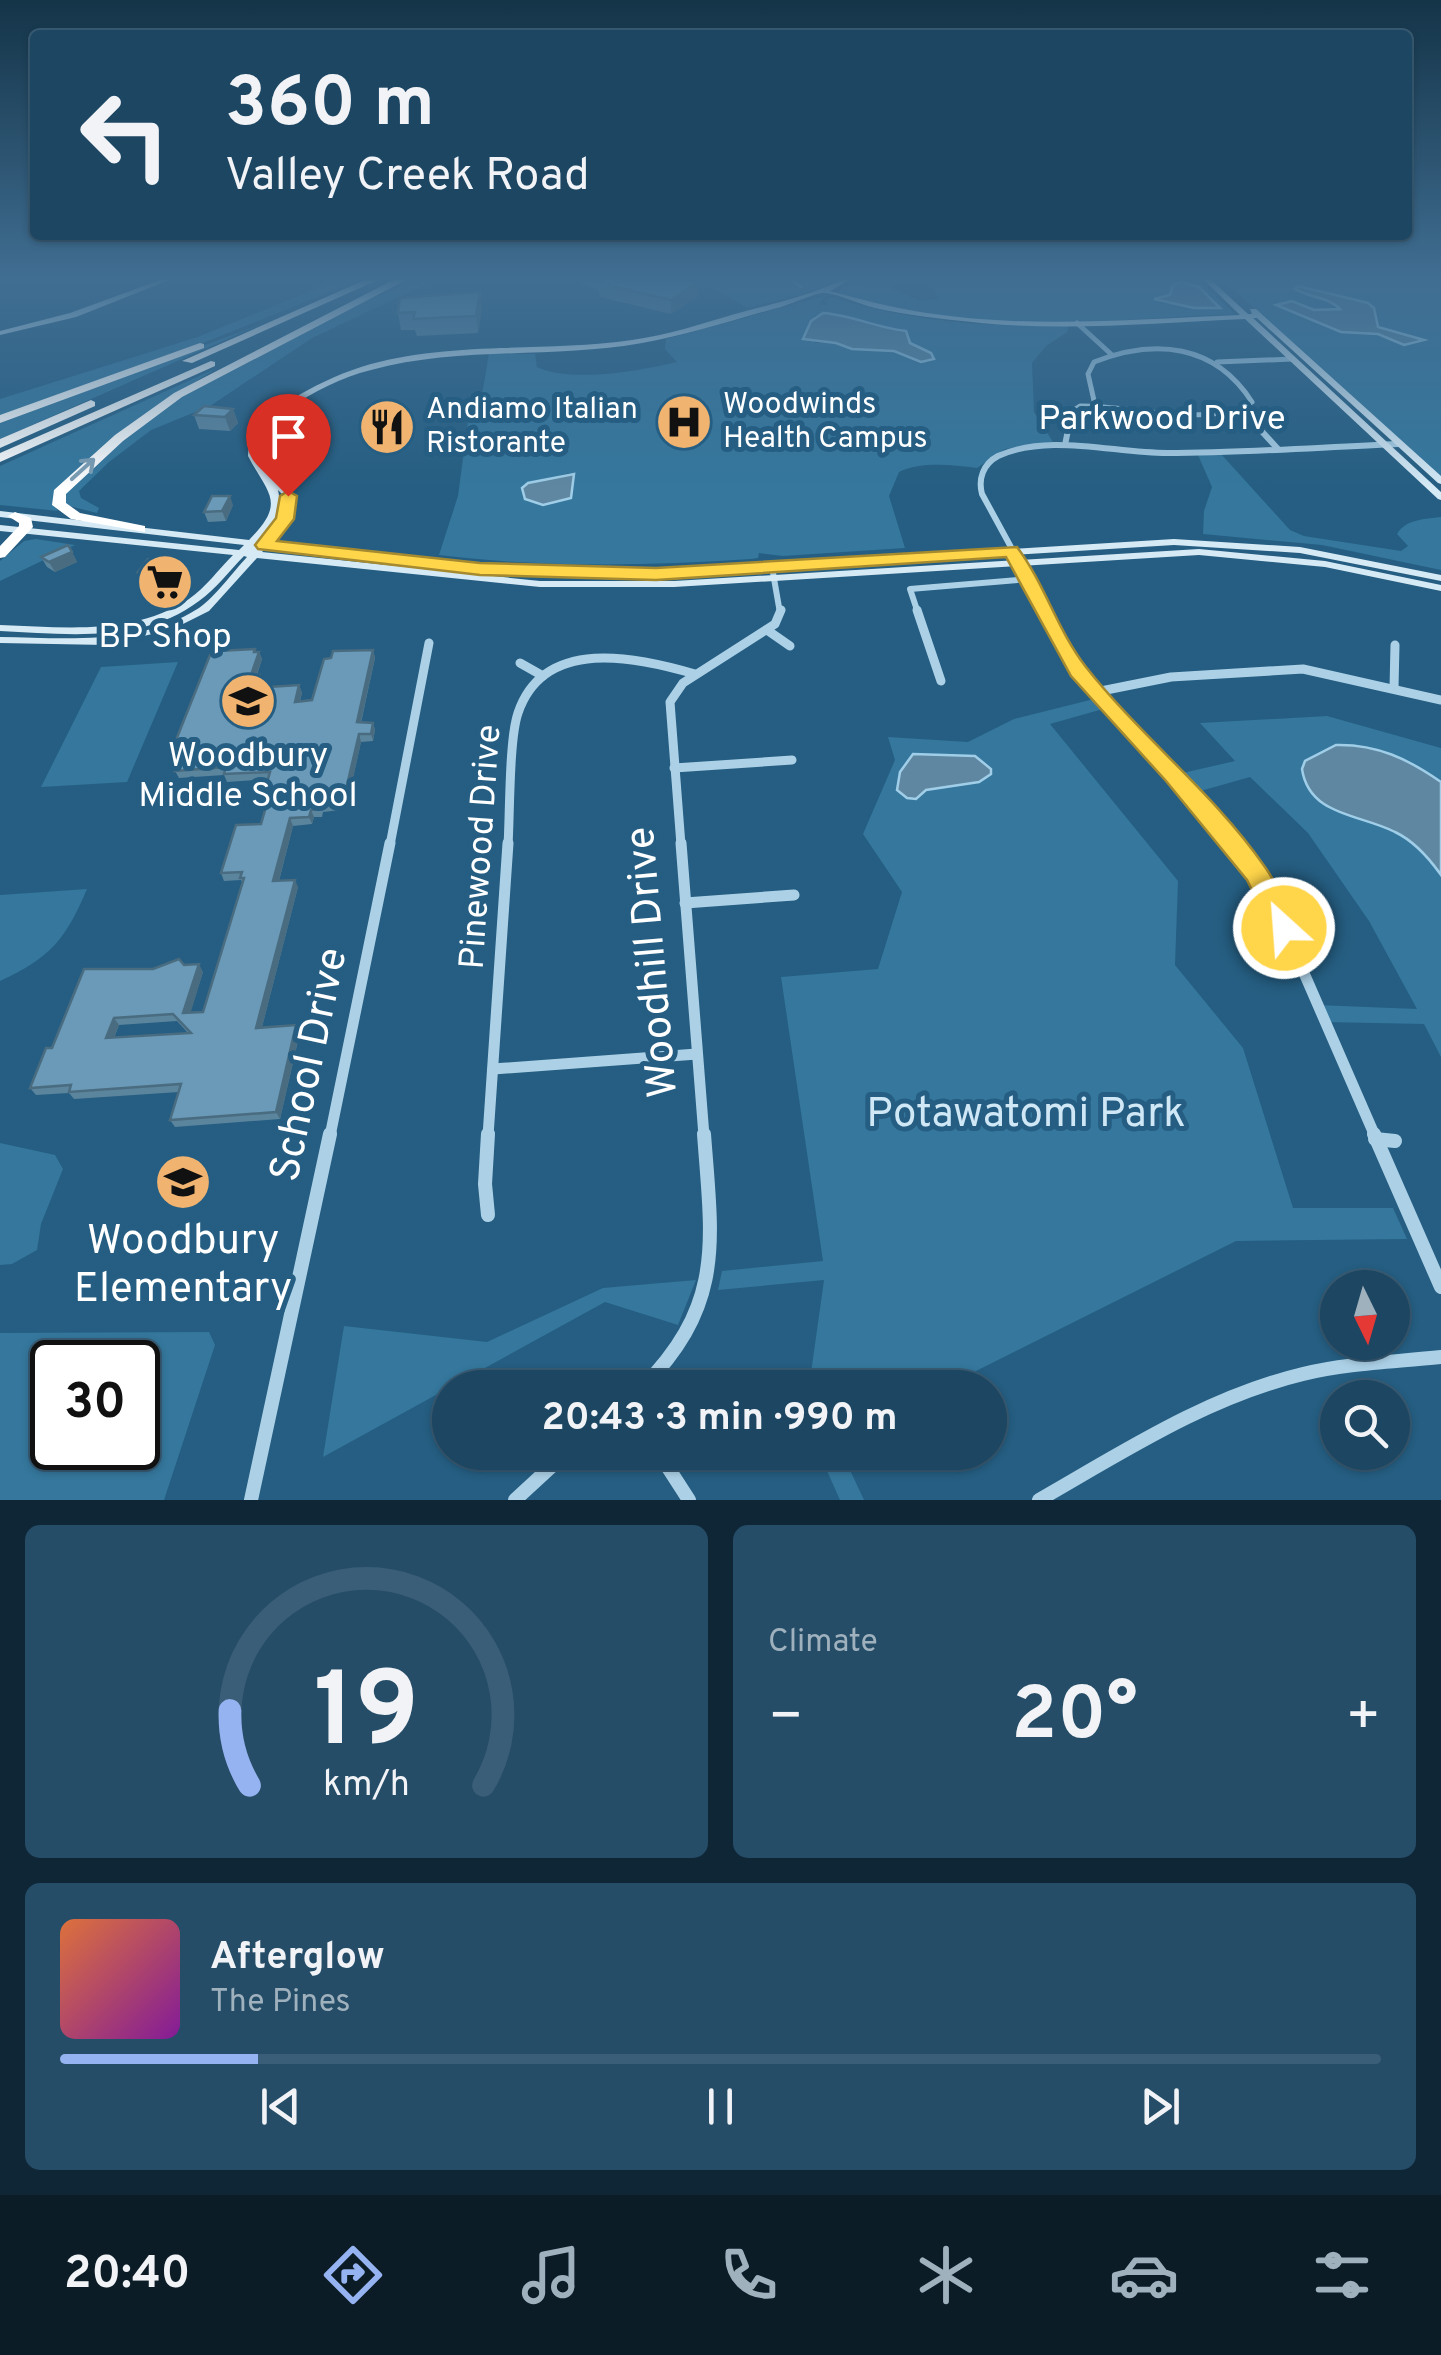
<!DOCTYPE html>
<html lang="en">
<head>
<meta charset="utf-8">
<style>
	:root { --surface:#1c4662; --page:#254d68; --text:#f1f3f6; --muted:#a0b1be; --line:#3a5e77; --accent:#95b2f1 }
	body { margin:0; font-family:Overpass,sans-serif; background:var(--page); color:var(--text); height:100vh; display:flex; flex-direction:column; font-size:38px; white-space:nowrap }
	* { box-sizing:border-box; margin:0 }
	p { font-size:32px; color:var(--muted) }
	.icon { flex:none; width:55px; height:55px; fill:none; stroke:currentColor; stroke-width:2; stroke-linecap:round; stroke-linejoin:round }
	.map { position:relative; height:1500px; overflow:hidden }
	.details { display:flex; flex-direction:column; gap:25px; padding:25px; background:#0f2636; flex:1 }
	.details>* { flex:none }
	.top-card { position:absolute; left:30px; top:30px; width:1382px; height:210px; border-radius:10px; box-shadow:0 2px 8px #0004,0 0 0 2px var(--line); background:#1c4662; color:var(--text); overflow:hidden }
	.needle { width:65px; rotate:175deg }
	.controls { position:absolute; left:1320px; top:1270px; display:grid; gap:20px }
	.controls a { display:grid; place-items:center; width:90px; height:90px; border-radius:50%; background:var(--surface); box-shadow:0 2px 8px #0004,0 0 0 2px var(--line); font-size:50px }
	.speed { position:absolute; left:30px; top:1340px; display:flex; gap:20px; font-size:50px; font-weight:700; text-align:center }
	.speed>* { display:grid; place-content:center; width:130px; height:130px; border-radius:50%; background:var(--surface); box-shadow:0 2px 8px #0004,0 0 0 2px var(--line); line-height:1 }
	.speed .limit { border:5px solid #111; border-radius:15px; background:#fff; color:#111 }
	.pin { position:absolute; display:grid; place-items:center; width:85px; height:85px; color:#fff; margin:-102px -42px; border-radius:50% 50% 50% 0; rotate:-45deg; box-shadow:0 0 10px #0007 }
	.pin .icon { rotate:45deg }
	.me { position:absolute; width:110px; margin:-55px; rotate:334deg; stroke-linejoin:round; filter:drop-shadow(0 0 8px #0008) }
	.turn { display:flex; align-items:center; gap:35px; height:210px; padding:0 30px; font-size:45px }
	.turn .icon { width:130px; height:130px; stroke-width:2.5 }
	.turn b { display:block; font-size:70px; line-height:85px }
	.big { font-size:75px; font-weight:700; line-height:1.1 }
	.details .card { flex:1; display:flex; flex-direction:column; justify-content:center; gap:15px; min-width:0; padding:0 35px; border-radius:15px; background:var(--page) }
	.details .dial { align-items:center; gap:0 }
	.dial svg { height:260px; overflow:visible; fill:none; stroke:var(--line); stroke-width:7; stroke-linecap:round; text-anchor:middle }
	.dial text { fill:var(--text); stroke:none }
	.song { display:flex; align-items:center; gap:30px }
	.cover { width:120px; height:120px; border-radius:15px; background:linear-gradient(135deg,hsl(20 70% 55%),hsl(290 70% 35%)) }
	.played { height:10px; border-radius:5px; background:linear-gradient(90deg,var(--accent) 15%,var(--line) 15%) }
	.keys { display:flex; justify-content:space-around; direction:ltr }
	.heat { display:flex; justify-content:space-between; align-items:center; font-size:55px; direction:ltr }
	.details .tiles { flex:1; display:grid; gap:25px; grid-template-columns:1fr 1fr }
	.card:last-child { grid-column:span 2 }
	.trip { position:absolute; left:432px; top:1370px; width:575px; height:100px; border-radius:50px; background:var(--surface); box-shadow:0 2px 8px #0004,0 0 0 2px var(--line); font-weight:700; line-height:100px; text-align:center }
	.tab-bar { display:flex; height:160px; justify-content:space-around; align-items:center; background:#0b1c27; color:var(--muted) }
	.tab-bar .icon { width:70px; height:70px }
	.tab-bar .current { color:var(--accent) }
	.tab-bar b { font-size:45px; color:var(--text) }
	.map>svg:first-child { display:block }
</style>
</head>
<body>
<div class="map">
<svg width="1441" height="1500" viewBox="0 0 1441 1500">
	<rect width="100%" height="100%" fill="#255e82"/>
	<g fill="#35779d" fill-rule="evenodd">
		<path d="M340,279H362L146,366L0,416V399L198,337Z"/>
		<path d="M416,279H437L312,338L210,406L151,430L109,462L79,491L81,498L99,508L97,513L65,505L63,493C100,458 138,423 182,395C255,348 338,315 416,279Z"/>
		<path d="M642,279H842L804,294L747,308L716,290Z"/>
		<path d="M856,279H863L850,288L866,279L898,281L897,285L888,286L917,300L938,299L928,279H1198L1234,314C1110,319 952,339 837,292ZM1180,282L1199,287L1220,308L1159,303L1155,297L1170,295L1173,283Z"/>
		<path d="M1222,279H1441V477Z"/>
		<path d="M825,296L819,305H828L826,302L830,297C910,321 986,328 1069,325L1067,332L1046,346L1032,363L1034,412L1053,442L1005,449L977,468C952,465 922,461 899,472L889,496L905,548L783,556L759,553L758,558L751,559C647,566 544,568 439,555L458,496L470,406L482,395L489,353L535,354L537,367C571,383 639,371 677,362L665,349L666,339ZM823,313L841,316L850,349L831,342L815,343L814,316ZM570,473L574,475L571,498L543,505L527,501L522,490L525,484Z"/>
		<path d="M264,323L0,439V422Z"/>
		<path d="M217,368L182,390L54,494L53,503L58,511L0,505V466Z"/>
		<path d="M1221,454L1290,530L1304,536L1401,551L1408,546L1397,534C1406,519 1425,519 1441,517V570L1322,545L1203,534L1204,511L1212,487L1198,455Z"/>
		<path d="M36,539L75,545L0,581V561L24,541Z"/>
		<path d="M178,662L127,782L41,787L101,667Z"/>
		<path d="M1094,699L1103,709L1050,724L1178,881L1175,965L1243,1048L1293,1208H1393L1407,1239L1236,1241L944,1387H809L824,1280L718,1290L722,1271L823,1261L781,977L878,969L902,892L863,834L895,760L888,737L968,742L1014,719Z"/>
		<path d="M1327,716L1441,748V1057L1424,1024L1324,1022L1317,1005L1417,1009L1369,921L1308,833L1250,777L1190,794L1174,775L1235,761L1200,723Z"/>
		<path d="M87,889C66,939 50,958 0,981V895Z"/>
		<path d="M0,1143L55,1155L63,1169L41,1224L37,1250L12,1264L0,1265Z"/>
		<path d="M696,1280L678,1325L605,1302L323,1457L344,1326L487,1342L603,1288Z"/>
		<path d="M209,1332L215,1345L164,1500H0V1333ZM138,1362V1448H52V1362Z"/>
		<path d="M819,1453H842L864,1500H840Z"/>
	</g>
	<g fill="#5f87a1" stroke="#a0cee8" stroke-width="2.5">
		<path d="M1182,282L1199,287L1220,308H1194L1154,299L1170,295L1173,284Z"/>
		<path d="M1298,286L1368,303L1374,308L1378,327L1424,340L1404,345L1378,334L1341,332L1276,305L1292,301L1314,310L1340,309C1329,297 1310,298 1295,289Z"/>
		<path d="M823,313C852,315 877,328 906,331L910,343L931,353L934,359L921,362L894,351L852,349L836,343L803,339L811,321Z"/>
		<path d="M574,474L571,498L543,505L525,499L522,488L528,483Z"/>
		<path d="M1336,745C1377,744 1408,759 1441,782V875C1429,858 1414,841 1395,832C1360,814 1309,816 1302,769L1305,761Z"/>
		<path d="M913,754L975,756L991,769V774L979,782L926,790L916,799L907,798L897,790L900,772Z"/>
	</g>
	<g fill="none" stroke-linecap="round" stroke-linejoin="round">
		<path stroke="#a0cee8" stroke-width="2.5" d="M791,279L801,287"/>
		<g stroke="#acd1e7" stroke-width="5">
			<path d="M1077,323L1112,355"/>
			<path d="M1217,362L1292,359"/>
			<path d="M1241,410L1258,428"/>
			<path d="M1068,428L1071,412L1080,406C1130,405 1209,429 1252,402C1215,344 1155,338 1094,362L1088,374L1095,405"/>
		</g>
		<g stroke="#acd1e7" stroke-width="6">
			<path d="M1256,425L1278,449"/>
			<path d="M1065,445L1069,425"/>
			<path d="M772,567L780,613"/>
			<path d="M918,613L910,589L1029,579"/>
			<path d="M1047,613L982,494C978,479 983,464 998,456C1049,433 1113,453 1167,453C1244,453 1322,447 1399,444"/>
		</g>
		<g stroke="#acd1e7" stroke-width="9">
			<path d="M917,610L941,681"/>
			<path d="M1046,610L1084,679L1234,845"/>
			<path d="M767,630L790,646"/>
			<path d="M520,663L543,676"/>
			<path d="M1394,688L1395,645"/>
			<path d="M1096,692L1171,677L1303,669L1441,700"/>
			<path d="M674,768L792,760"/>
			<path d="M390,845L429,643"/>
			<path d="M508,845C510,813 509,739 518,713C544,636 637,657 695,674"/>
			<path d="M681,845L670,702L683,683L775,624L781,610"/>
		</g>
		<g stroke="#acd1e7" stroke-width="11">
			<path d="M681,843L704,1136"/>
			<path d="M1232,843L1270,895L1375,1136"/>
			<path d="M685,903L794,895"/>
			<path d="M1281,961H1298"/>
			<path d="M493,1069L697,1054"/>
			<path d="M330,1136L390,843"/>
			<path d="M488,1136L508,843"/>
		</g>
		<g stroke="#acd1e7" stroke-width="14">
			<path d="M1374,1134L1441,1287"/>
			<path d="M1375,1139L1395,1141"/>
			<path d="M488,1215L485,1184L488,1134"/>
			<path d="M642,1388C725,1304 712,1242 704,1134"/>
			<path d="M658,1452L689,1500"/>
			<path d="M251,1500L330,1134"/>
			<path d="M515,1500L567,1452"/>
			<path d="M1039,1500C1123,1452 1207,1397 1303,1374C1348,1363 1395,1362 1441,1357"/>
		</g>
		<g fill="#d6eaf6" fill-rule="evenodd">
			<path d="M163,279H172L76,317L0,335V331L70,313Z"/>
			<path d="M844,279H852L830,291C862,300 894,308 927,313C1030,329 1136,319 1240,315L1203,279H1210L1248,314H1252L1250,309H1256L1441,476V484L1438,483L1257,318H1253L1441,492V500L1438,499L1245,319C1154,323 1062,332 972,322C940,319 907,315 875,308C862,305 836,293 824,293C815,293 791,304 781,307C735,319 689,335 642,343C552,359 459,346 371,370C341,377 314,392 289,408C274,418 252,435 258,456C262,473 282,482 293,494C295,518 286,525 271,542L460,564L562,571L688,569L1174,539L1300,547L1441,575V581L1300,553L1174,545L688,575L562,577L460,570L266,548L262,552L540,581H674L1199,549L1325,561L1441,585V591L1325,567L1199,555L674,587H540L257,558L209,611L173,629L106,645L0,643V637C66,638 140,646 199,608C215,597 233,572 247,557L244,556C229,571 216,589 199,601C142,644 66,634 0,631V625C64,627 133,636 189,599C206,587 218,570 233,555L0,531V525L239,550L244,545L0,517V511L249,540C287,502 268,494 248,456C249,428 269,412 292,399C314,386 336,375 361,367C448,340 543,353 632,340C668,335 701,324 735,314C772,304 809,296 844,279ZM278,490L283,495C285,515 275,529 260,541C274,526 283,512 278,490Z"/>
		</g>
		<g fill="#fff" fill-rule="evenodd">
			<path d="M367,279H380L192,363L182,361Z"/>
			<path d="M395,279H408L182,397L123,441L66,494V503L80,513L145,526V532L71,519L52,505L54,490L115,435L174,393Z"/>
			<path d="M200,343L204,344V348L0,423V415Z"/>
			<path d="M211,361L215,362V366L0,462V453Z"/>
			<path d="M91,400L95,402V406L0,448V439Z"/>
			<path d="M15,512L31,518L33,527L5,557L0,558V546L19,526V523L8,516Z"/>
		</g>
	</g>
	<g fill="#5b849d" fill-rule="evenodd">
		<path d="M581,279H675L698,282V296L671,314L600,297L599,290L581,283Z"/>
		<path d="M480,292L482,309L478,333L417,336L415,330H401L398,313Z"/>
		<path d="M233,409L238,423L230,431L199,429L194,415Z"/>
		<path d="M233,505L226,521L208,522L204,512Z"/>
		<path d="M68,545L77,562L55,572L47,567L41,557Z"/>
		<path d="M148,559L185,576L175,589L145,588L138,572Z"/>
		<path d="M255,649L256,652H259L262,659L257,675H259L262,682L260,688L299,685L302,693L300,701L312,700L331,658L373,650L375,658L361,723H373L375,730L373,741L361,742L347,805L342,806L341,810L323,812L322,817H314L312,824L293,826L279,881L298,887L262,1027L296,1025L300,1032L280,1119L175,1127L170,1120L179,1092L74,1099L69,1093L36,1095L30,1088L52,1048L153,969L184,965L203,972L190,1013L203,1012L242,882L241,880L224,881L221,873L261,824L264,811L261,803L268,779L227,782L224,775L179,778L175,771L180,758H176L172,750ZM177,1021L188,1033L114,1038L119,1025Z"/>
	</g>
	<g fill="#4a6c80">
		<path d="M698,282V296L671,314V300Z"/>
		<path d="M480,292L482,309L478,333L476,316Z"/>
		<path d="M233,409L238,423L230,431L225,417Z"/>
		<path d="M230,496L233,505L226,521L222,511Z"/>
		<path d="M72,552L77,562L55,572L49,562Z"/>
		<path d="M179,560L185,576L175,589L169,573Z"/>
		<path d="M373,650L375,658L359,730L357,722Z"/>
		<path d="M259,652L262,659L254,682L251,675Z"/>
		<path d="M259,675L262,682L257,695L254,688Z"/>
		<path d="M299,685L302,693L297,709L295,702Z"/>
		<path d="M373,723L375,730L373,741L371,734Z"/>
		<path d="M359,734L361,742L347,805L344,798Z"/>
		<path d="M311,810L314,817L312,824L309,817Z"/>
		<path d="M290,818L293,826L277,888L273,881Z"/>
		<path d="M295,880L298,887L260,1035L256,1028Z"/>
		<path d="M199,964L203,972L188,1021L183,1013Z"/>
		<path d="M114,1018L119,1025L111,1045L106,1038Z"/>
		<path d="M296,1025L300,1032L280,1119L276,1112Z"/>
	</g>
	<g fill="#6a9ab7" stroke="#4a6c80" stroke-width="2.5" fill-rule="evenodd">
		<path d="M606,279H675L698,282L671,300L599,283Z"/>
		<path d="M480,292L476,316L413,319L415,312L398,313L400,298Z"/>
		<path d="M204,406L233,409L225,417L194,415Z"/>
		<path d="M212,496H230L222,511L204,512Z"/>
		<path d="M68,545L72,552L49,562L41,557Z"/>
		<path d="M148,559L179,560L169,573L138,572Z"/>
		<path d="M255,649L254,652H259L251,675H259L254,688L299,685L295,702L312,700L324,659L331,658L333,651L373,650L357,722L373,723L371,734H359L344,798H339L338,803L320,804L319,809L311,810L309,817L290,818L273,881L295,880L256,1028L296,1025L276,1112L170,1120L181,1084L69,1092L71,1085L30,1088L46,1048H52L84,969H153L179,959L184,965L199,964L183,1013L203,1012L244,878H240L242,872L221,873L236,825L261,824L267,803H261L270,772L224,774L226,767L175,771L184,750H172L210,655L217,651ZM173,1014L191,1033L106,1038L114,1018Z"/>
	</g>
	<defs><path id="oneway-shaft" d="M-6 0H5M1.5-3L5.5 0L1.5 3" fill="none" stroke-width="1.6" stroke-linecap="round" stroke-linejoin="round" transform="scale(2.5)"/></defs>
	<use stroke="#7c9eb4" href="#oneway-shaft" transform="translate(83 469) rotate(-42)"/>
	<linearGradient id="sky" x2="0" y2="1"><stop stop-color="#143448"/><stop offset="0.57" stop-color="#406e92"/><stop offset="1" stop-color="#406e92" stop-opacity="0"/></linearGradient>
	<rect width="1441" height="489" fill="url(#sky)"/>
	<path fill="#ffd54a" stroke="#a68a30" stroke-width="2.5" d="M288,491L297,496L294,519L277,541L480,563L656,568L1017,547C1045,584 1057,630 1086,667C1141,737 1214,793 1265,867C1278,885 1287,908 1297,928L1293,936L1284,939L1275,936L1247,880L1166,781L1071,676L1006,557L656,580L480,575L258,549L255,545L276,518L280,496Z"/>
	<defs>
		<g id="hospital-disc" transform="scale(2.875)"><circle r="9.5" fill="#f1b470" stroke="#255e82"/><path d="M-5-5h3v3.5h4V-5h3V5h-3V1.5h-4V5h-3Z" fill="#111"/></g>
		<g id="restaurant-disc" transform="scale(2.875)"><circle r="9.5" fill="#f1b470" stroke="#255e82"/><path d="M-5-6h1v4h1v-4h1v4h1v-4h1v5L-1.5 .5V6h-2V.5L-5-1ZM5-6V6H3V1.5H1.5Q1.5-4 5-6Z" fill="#111"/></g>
		<g id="supermarket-disc" transform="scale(2.875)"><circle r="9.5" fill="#f1b470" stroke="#255e82"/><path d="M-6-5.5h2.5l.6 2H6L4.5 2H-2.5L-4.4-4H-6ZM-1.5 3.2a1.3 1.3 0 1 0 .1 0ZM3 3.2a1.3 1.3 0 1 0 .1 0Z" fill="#111"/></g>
		<g id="school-disc" transform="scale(2.875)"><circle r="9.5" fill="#f1b470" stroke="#255e82"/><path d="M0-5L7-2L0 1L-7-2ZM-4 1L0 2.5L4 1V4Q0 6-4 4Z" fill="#111"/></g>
	</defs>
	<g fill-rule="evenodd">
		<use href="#hospital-disc" x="684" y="422"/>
		<use href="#restaurant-disc" x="387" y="427"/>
		<use href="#supermarket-disc" x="165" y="582"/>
		<use href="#school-disc" x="248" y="701"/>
		<use href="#school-disc" x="183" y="1182"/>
	</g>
	<g text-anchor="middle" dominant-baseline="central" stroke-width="10" stroke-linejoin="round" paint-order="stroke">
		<g font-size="30" fill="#fff" stroke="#255e82" text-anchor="start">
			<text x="723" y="405">Woodwinds<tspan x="723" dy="34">Health Campus</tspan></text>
			<text x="426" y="410">Andiamo Italian<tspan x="426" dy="34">Ristorante</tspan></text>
		</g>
		<g font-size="35" fill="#fff" stroke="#255e82">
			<text x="1162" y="420">Parkwood Drive</text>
			<text transform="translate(482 847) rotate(-86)">Pinewood Drive</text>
		</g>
		<g font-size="35" fill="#fff" stroke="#255e82">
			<text x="165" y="638">BP Shop</text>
			<text x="248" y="757">Woodbury<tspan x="248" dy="40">Middle School</tspan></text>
		</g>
		<g font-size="42" fill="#fff" stroke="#255e82">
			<text transform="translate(654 962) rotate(-95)">Woodhill Drive</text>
			<text transform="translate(311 1065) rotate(-78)">School Drive</text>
		</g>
		<g font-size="42" fill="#d0e8f6" stroke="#255e82">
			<text x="1026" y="1115">Potawatomi Park</text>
		</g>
		<g font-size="42" fill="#fff" stroke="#255e82">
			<text x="183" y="1242">Woodbury<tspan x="183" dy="48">Elementary</tspan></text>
		</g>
	</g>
</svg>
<div class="controls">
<a><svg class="needle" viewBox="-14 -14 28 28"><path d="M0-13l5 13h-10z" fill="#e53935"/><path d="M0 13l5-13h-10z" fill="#a0b1be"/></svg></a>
<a><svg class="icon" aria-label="search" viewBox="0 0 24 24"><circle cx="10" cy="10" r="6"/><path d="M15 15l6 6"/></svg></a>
</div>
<div class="speed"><div class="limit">30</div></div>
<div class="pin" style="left:288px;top:496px;background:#d93025"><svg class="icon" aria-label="arrive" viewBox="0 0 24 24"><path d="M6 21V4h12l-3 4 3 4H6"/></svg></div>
<svg class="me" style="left:1284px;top:928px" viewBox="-20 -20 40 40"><circle r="17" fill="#ffd54a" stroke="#fff" stroke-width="3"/><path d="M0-11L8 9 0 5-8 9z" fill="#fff"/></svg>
<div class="trip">20:43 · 3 min · 990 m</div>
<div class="top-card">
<div class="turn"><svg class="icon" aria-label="left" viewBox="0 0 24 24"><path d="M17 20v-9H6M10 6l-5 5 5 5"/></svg><div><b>360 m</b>Valley Creek Road</div></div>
</div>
</div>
<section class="details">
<div class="tiles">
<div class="card dial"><svg viewBox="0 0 100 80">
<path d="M14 69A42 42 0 1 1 86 69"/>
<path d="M14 69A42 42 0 0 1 8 46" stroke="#95b2f1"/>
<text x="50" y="56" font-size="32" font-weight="700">19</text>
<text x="50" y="72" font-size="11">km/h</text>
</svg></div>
<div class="card"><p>Climate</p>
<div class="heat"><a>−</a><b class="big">20°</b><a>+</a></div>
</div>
<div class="card">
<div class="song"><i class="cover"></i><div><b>Afterglow</b><p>The Pines</p></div></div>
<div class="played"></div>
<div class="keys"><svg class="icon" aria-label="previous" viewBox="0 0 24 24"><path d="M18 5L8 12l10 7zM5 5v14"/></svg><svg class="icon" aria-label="pause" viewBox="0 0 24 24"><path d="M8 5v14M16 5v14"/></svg><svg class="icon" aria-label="next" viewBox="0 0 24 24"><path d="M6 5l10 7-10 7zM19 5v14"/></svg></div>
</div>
</div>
</section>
<nav class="tab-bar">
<b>20:40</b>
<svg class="icon current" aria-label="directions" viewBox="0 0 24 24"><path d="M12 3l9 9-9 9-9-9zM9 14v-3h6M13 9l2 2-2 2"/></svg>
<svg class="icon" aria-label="music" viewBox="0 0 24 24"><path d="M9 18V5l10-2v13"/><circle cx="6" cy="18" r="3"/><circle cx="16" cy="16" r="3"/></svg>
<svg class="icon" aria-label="phone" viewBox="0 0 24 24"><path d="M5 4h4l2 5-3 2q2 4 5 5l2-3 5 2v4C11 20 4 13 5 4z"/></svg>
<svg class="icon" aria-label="climate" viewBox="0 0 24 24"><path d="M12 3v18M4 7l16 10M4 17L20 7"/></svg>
<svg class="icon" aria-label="car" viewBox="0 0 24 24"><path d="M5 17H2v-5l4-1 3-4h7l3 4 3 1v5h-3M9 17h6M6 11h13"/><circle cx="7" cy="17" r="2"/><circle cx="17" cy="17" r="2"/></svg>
<svg class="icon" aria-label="filters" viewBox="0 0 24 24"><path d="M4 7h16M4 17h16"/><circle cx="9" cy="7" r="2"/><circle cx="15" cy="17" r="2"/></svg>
</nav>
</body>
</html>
